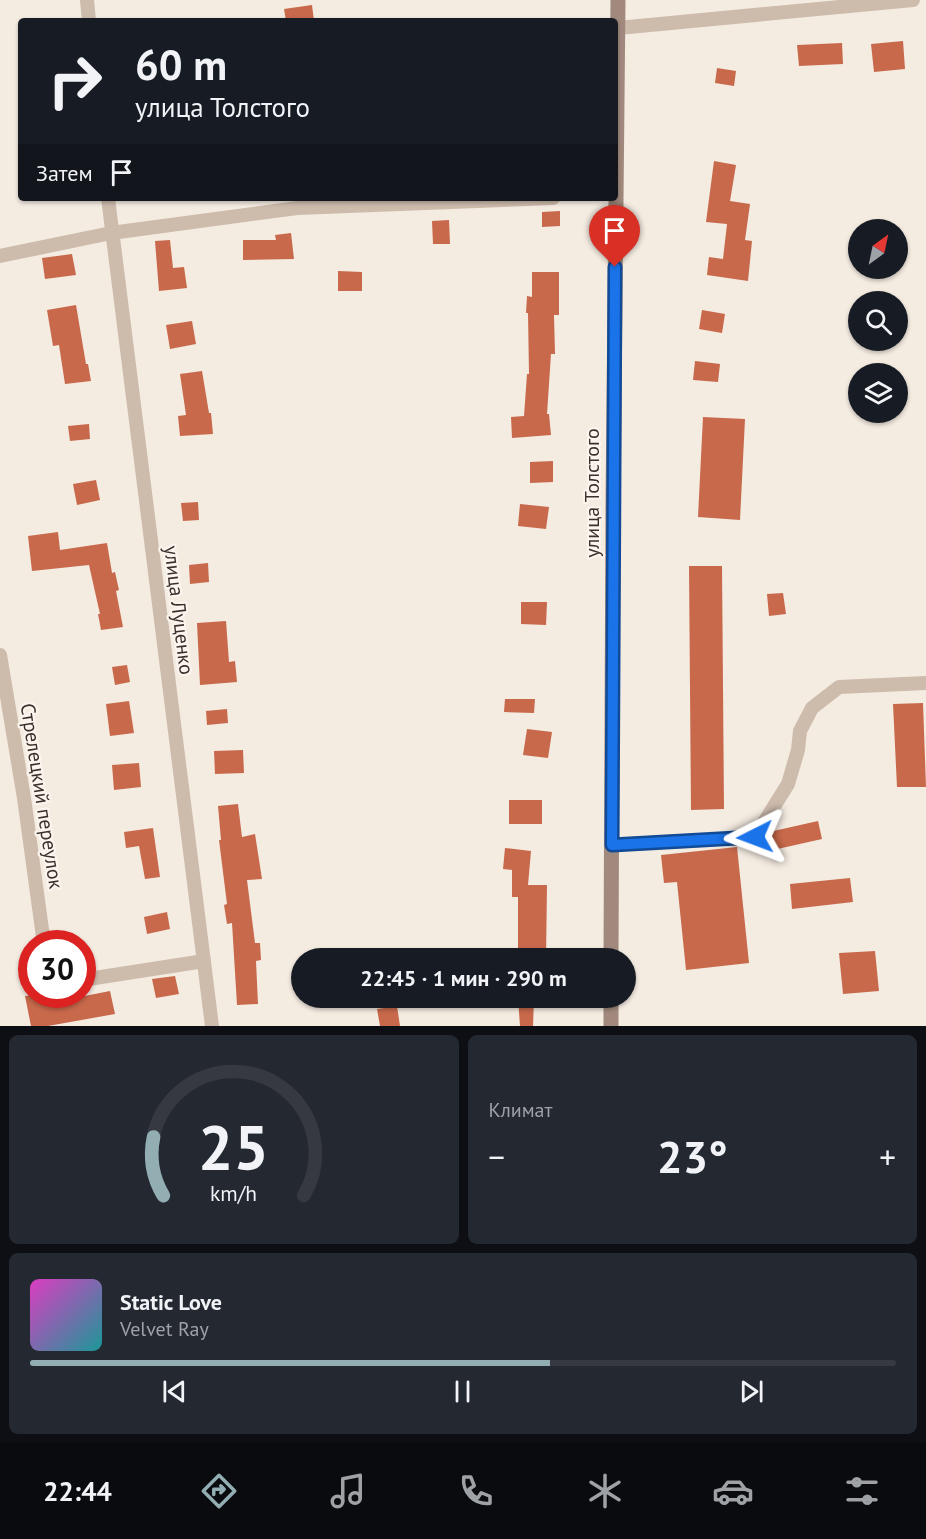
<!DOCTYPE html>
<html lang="ru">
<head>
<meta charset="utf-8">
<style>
	:root { --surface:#171b24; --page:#242831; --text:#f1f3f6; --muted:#9ea1a6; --line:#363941; --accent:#92aeb2 }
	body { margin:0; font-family:"PT Sans",sans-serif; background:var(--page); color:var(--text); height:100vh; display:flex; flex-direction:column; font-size:22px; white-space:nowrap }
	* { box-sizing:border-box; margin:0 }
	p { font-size:20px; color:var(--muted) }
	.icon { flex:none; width:33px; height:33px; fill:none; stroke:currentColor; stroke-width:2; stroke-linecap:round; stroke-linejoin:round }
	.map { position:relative; height:1026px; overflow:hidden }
	.details { display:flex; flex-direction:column; gap:9px; padding:9px; background:#0d0f14; flex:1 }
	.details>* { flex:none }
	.top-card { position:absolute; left:18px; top:18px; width:600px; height:183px; border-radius:6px; box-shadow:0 2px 4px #0004; background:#171b24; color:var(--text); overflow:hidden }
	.needle { width:39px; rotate:33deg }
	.fabs { position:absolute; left:848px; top:219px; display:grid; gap:12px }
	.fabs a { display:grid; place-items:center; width:60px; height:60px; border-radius:50%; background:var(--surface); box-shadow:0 2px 4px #0004; font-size:30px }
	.speed { position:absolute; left:18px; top:930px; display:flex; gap:12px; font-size:30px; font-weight:700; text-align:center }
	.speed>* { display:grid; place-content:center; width:78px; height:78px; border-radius:50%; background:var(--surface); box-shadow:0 2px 4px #0004; line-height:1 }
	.speed .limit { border:9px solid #d22; background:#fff; color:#111 }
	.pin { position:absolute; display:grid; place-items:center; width:51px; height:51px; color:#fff; margin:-62px -26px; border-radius:50% 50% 50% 0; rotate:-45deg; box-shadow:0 0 6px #0007 }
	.pin .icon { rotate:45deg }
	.me { position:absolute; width:66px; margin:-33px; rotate:267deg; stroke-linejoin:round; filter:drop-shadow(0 0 4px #0008) }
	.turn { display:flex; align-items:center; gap:21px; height:126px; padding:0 18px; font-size:27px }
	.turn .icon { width:78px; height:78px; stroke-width:2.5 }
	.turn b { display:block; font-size:42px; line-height:51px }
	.then { display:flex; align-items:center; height:57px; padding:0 18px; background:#0003; gap:12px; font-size:22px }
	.big { font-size:45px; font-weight:800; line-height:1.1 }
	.details .widget { flex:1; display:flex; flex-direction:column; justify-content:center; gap:9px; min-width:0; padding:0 21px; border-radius:9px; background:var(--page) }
	.details .dial { align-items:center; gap:0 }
	.dial svg { height:156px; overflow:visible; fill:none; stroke:var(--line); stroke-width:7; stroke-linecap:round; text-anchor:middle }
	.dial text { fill:var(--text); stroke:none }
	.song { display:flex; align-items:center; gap:18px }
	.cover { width:72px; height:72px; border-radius:9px; background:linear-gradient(135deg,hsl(310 70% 55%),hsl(180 70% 35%)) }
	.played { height:6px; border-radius:3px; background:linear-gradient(90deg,var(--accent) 60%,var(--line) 60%) }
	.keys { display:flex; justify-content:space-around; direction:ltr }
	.heat { display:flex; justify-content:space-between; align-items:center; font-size:33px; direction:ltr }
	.details .tiles { flex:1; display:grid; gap:9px; grid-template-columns:1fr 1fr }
	.widget:last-child { grid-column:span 2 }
	.trip { position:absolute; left:291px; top:948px; width:345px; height:60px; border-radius:30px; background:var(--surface); box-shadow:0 2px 4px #0004; font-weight:800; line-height:60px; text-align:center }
	.dock { display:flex; height:96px; justify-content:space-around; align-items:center; background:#090b0e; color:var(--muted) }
	.dock .icon { width:42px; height:42px }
	.dock .selected { color:var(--accent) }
	.dock b { font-size:27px; color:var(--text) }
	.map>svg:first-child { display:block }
</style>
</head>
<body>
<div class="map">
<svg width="926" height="1026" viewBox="0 0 926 1026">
	<rect width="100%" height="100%" fill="#f4ebe1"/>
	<g fill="#c8694b">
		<path d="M312,5L314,21H286L284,9Z"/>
		<path d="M903,41L905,69L874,72L871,44Z"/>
		<path d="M842,43L843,64L799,66L797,45Z"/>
		<path d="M717,68L736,71L734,86L715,83Z"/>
		<path d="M714,161L736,165L730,201L750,204L745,240L752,241L748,281L707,275L709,257L723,259L727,224L706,222Z"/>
		<path d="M560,211V226L542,227V212Z"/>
		<path d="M449,220L450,244H433L432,221Z"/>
		<path d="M291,233L294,259L243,260V240H276L275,235Z"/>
		<path d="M170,240L173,268L184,267L187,288L159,291L155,241Z"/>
		<path d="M72,254L76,275L45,279L42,258Z"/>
		<path d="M338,271L362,272V291H338Z"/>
		<path d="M532,272H559V315H554L555,354H551L547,414H549L551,435L512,438L511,417L524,416L527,374H529L528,313H526L527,296L532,297Z"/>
		<path d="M76,305L86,364H88L91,381L65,384L59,345L53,346L47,310Z"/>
		<path d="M702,310L725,314L722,333L699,329Z"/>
		<path d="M192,321L196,344L170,349L166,325Z"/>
		<path d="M695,361L720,364L718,382L693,380Z"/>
		<path d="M202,371L209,413H211L213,434L180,436L178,416L186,415L180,374Z"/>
		<path d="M703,417L745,419L740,520L698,517Z"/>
		<path d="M89,424L90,439L70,441L68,426Z"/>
		<path d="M553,461V482L530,483V462Z"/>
		<path d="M96,480L100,500L77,505L73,484Z"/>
		<path d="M198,502L199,520L183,521L181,503Z"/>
		<path d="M520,504L549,507L546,529L518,526Z"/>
		<path d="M58,532L60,550L107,543L112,573L115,572L119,590L116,591L123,627L101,630L98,614H100L89,565L32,571L28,536Z"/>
		<path d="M208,563L209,582L190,584L189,565Z"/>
		<path d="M689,566H722L724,809L691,810Z"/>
		<path d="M783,593L786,614L769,616L767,594Z"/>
		<path d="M521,602H547L546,625L521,624Z"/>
		<path d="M226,621L229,662L235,661L237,682L200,685L197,623Z"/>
		<path d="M127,665L130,682L115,685L112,667Z"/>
		<path d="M505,699H535L534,713L504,712Z"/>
		<path d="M129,701L134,733L110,736L106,704Z"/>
		<path d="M923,703L926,787H897L893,704Z"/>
		<path d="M227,709L228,723L207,725L206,711Z"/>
		<path d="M527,729L552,732L548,758L523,755Z"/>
		<path d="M243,750L244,773L215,774L214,751Z"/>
		<path d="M139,763L141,787L114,790L112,765Z"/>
		<rect x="509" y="800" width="33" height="24"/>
		<path d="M238,804L242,837L255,834L262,879L247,880L255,943H260L261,960L256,961L258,1004L237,1005L232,923L227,924L224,905L227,904L219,840H221L218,806Z"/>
		<path d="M818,821L822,839L773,850L769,832Z"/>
		<path d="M153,828L160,877L145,879L139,846L126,848L124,832Z"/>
		<path d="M737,847L749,963L686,970L677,882L664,883L661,855Z"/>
		<path d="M505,848L531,851L528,885H547L546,958H518V897H512V870L503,869Z"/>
		<path d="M850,878L853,902L792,909L790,884Z"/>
		<path d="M167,912L170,929L147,934L144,917Z"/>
		<path d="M875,951L879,991L843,994L839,953Z"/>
		<path d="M175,976L179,994L156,998L152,979Z"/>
		<path d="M110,991L115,1014L48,1026H31L25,996L48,994L49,1003Z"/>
		<path d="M518,998H534L533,1026H520Z"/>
		<path d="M397,1006L400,1026H380L377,1009Z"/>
	</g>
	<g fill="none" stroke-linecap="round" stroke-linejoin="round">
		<g stroke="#cdbbac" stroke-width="14">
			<path d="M87,0L89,21"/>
			<path d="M618,28L913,0"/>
			<path d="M108,198L212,1026"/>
			<path d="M0,256L111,233L297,208L553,198"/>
			<path d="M0,655L24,798L44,944"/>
			<path d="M612,845L755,837L788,784L798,750L800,731L812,708L839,687L926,683"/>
			<path d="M82,980L204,961"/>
		</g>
		<g stroke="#a18a7d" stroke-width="15">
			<path d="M611,958L613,502L618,0"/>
			<path d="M611,998V1026"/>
		</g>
	</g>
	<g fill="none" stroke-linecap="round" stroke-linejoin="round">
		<g stroke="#114b97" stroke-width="15">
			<path id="route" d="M615,267L612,845L755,837"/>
		</g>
		<use href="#route" stroke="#1a73e8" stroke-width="10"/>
	</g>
	<g text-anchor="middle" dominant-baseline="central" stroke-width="4.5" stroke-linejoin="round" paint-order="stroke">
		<g font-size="20" fill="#3b302b" stroke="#fbf5ee">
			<text transform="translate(592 493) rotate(-90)">улица Толстого</text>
			<text transform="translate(179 610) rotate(83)">улица Луценко</text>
			<text transform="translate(42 796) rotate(81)">Стрелецкий переулок</text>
		</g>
	</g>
</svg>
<div class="fabs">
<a><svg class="needle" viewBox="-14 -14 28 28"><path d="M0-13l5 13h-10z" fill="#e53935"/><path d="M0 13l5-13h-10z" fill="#9ea1a6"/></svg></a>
<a><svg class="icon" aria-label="search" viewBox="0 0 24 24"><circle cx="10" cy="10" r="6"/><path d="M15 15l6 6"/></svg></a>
<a><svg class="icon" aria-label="layers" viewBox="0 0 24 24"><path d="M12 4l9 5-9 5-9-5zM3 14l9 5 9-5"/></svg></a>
</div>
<div class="speed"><div class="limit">30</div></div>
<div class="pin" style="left:615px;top:267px;background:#d93025"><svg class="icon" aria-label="arrive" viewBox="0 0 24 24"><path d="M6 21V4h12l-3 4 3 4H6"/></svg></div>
<svg class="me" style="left:755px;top:837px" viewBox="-20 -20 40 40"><path d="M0-17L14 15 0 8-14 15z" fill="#1a73e8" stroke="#fff" stroke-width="4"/></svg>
<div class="trip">22:45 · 1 мин · 290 m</div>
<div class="top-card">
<div class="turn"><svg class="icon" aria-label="right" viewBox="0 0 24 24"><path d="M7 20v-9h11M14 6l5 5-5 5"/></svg><div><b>60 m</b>улица Толстого</div></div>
<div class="then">Затем<svg class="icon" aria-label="arrive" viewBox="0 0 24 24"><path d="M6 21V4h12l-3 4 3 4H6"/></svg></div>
</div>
</div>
<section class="details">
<div class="tiles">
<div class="widget dial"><svg viewBox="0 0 100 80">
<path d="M14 69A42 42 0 1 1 86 69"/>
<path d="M14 69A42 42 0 0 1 9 39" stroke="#92aeb2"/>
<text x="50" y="56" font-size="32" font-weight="700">25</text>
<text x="50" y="72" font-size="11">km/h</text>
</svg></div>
<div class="widget"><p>Климат</p>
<div class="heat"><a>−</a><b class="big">23°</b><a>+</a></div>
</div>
<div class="widget">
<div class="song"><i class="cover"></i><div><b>Static Love</b><p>Velvet Ray</p></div></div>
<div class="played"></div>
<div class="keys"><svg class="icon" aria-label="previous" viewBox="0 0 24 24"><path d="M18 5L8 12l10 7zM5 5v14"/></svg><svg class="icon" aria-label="pause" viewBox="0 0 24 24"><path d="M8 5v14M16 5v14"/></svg><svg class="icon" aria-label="next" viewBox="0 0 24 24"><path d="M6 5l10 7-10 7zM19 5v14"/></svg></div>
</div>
</div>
</section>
<nav class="dock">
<b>22:44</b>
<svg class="icon selected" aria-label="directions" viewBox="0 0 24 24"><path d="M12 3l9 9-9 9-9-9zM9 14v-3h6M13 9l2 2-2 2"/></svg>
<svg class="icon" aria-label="music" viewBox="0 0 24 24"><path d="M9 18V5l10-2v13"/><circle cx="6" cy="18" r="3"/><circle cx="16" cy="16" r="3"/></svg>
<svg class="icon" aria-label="phone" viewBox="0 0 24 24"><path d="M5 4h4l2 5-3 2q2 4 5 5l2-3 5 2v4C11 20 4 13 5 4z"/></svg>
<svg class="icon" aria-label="climate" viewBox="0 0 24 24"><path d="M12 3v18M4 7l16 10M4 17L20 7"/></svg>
<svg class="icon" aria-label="car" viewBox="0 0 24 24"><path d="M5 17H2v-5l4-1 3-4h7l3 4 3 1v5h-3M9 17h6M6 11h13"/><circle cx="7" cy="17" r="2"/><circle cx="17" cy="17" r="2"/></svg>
<svg class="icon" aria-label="filters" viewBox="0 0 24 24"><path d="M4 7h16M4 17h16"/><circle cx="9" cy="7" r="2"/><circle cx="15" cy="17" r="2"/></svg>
</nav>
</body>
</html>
